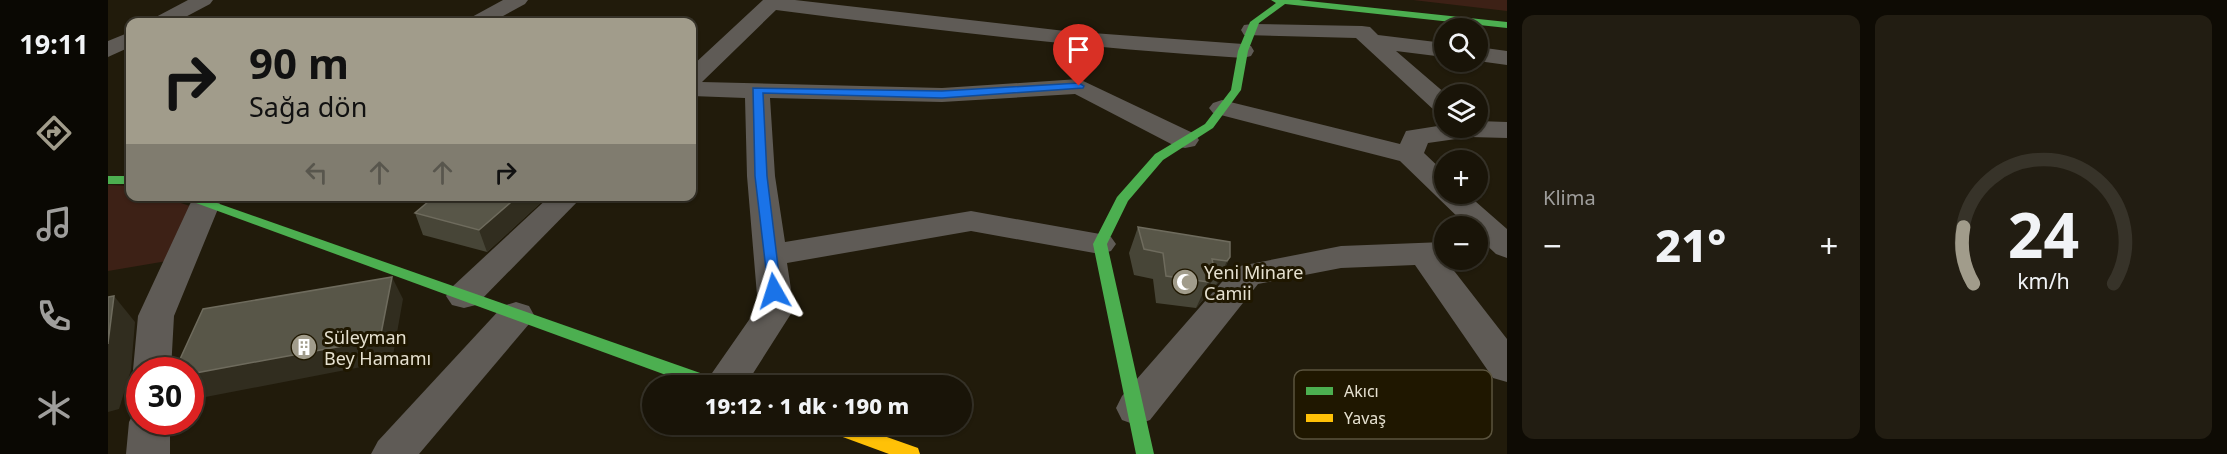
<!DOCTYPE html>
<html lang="tr">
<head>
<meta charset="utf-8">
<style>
	:root { --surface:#191408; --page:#221d12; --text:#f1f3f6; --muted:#9f9e9c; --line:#373329; --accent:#a19c8b }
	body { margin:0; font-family:"Noto Sans",sans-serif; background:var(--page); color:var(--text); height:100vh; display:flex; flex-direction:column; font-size:22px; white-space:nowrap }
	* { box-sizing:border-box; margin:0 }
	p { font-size:20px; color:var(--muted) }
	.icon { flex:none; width:33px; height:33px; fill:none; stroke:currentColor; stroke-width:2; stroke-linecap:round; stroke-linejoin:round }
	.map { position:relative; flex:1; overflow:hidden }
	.sheet { display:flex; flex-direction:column; gap:15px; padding:15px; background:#0e0b04; width:720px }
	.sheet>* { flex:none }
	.guide { position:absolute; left:18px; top:18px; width:570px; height:183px; border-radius:12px; box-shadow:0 2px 4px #0004,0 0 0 2px var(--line); background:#a19c8b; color:#111; overflow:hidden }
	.tools { position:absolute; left:1326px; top:18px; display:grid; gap:12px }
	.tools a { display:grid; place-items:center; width:54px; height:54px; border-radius:50%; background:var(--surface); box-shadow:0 2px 4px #0004,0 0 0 2px var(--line); font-size:30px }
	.speed { position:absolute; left:18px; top:357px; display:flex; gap:12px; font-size:30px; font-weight:700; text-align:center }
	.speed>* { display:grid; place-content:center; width:78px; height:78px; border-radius:50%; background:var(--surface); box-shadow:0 2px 4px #0004,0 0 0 2px var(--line); line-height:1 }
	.speed .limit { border:9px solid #d22; background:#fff; color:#111 }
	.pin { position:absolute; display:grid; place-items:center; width:51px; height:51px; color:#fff; margin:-62px -26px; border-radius:50% 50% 50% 0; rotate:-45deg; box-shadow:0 0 6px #0007 }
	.pin .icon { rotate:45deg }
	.me { position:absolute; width:66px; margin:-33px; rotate:354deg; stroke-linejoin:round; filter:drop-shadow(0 0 4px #0008) }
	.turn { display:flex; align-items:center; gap:21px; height:126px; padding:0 24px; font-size:27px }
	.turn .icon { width:78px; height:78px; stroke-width:2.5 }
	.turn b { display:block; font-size:42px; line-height:51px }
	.lanes { display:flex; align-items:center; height:57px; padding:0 24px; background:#0003; justify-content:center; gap:30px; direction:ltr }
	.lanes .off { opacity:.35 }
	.big { font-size:45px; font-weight:800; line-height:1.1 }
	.sheet .widget { flex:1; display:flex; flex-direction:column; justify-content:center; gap:9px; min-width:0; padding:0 21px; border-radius:12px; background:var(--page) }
	.sheet .dial { align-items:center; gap:0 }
	.dial svg { height:156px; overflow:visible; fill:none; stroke:var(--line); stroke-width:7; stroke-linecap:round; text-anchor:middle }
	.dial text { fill:var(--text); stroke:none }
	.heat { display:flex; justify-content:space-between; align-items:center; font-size:33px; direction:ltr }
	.sheet .tiles { flex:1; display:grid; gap:15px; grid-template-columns:repeat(2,1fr) }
	.trip { position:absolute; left:534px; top:375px; width:330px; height:60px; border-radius:30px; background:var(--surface); box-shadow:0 2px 4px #0004,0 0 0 2px var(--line); font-weight:800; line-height:60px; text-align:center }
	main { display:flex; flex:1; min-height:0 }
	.menu { display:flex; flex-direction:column; width:108px; justify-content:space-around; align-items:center; background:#0a0803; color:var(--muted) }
	.menu .icon { width:42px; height:42px }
	.menu .current { color:var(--accent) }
	.menu b { font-size:27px; color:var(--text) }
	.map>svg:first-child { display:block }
</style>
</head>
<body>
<main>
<nav class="menu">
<b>19:11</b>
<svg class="icon current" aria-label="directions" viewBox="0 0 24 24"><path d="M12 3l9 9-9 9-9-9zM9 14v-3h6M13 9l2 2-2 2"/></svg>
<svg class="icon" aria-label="music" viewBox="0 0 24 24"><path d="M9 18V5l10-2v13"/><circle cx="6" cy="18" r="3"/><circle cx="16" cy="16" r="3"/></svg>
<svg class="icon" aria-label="phone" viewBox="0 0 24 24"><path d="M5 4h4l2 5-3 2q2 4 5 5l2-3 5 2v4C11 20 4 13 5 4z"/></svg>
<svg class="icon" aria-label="climate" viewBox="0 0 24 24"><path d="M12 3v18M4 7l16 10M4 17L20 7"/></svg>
</nav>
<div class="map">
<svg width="1399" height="454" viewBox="0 0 1399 454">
	<rect width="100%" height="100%" fill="#211b0b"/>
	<g fill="#3d2116">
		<path d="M1305,0H1399V11Z"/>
		<path d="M0,185L22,186V196L55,197L85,207L59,261L0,271Z"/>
	</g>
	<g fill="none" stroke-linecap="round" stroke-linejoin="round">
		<g fill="#5f5b56" fill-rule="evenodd">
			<path d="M80,0H105L102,4L68,22H42L46,18Z"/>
			<path d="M395,0H420L417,4L384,22H358L362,18Z"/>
			<path d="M655,0H687L957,31L1135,44L1143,46L1146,51L1143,56L1135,58C979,48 824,30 668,10L594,82L834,88L971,79L1087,134L1091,140L1087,146L1077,148L1067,146L967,94L834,102L662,98L667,176L677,242L863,211L992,234L1003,237L1008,244L1003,251L992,254L863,231L679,263L686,309L637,386H595L650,307L639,176L637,98L584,96V66Z"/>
			<path d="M1144,24L1254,26L1262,27L1270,35L1336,43V57L1288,51L1338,94L1336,113L1327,111L1248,38L1136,35L1133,30L1136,25Z"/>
			<path d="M22,32V47L0,57V41Z"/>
			<path d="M1370,47L1399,51V65L1370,61Z"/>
			<path d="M1114,100L1292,144L1298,131L1336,125V128H1370V121L1399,122V138L1362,137L1320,143L1316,153L1336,172V194H1359L1399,229V258L1388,254L1370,237V226H1359L1292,161L1105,113L1101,108L1105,103Z"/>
			<path d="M90,196L108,198L112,204L66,316L63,370H32L30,381L25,370L30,316L82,204L86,198Z"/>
			<path d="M442,196H475L368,305L356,308L344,305L338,296L344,287Z"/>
			<path d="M1336,242V260H1348L1340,263L1399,339V382L1385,378L1307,265L1233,268L1150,284L1042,420L1028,425L1014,420L1008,408L1014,396L1127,267L1233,246Z"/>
			<path d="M408,302L421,306L426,315L421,324L311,454H263L270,441L395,306Z"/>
			<path d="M32,408V422H62V454H18L21,422L27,410Z"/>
		</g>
		<g fill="#4caf50" fill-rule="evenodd">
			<path d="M1163,0H1191L1399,22V28L1177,4L1151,23L1140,51L1133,90L1105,128L1055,160L1020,201L999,244L1046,454H1028L985,244L1009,197L1047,154L1097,124L1123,90L1130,51L1142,22L1168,3Z"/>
			<rect x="0" y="176" width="22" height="8"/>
			<path d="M69,196H89L615,381L617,386H588Z"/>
		</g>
		<path fill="#ffc107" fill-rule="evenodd" d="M710,424H742L810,448L812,454H781L713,429Z"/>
	</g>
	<g fill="#474537">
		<path d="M327,196H440L379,252L315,235L307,213Z"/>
		<path d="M1030,227L1122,257L1110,283L1107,287L1101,286L1095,300L1088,308L1048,303L1045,279L1026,275L1021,253Z"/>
	</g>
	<g fill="#312d1f">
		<path d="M410,196H440L379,252L371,230Z"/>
		<path d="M1122,257L1110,283L1107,287L1119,261Z"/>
		<path d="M1107,274L1095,300L1088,308L1100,282Z"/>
		<path d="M284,277L295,299L284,361L82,400V374Z"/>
		<path d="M6,296L27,322L23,370L11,409L0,412V344Z"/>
	</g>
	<g fill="#585648" stroke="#6e6b5d" stroke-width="1.5">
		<path d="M327,196H410L371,230L307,213Z"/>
		<path d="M1030,227L1122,242V257L1119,261L1104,259L1107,274L1100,282L1058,276L1055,253L1036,249Z"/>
		<path d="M284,277L272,339L82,374V370H67L95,309Z"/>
		<path d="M6,296L0,343V344V297Z"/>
	</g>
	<path fill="#1a73e8" stroke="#114b97" stroke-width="1.5" d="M971,83L976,86L975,88L834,98L655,93L659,176L673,291L666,296L661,295L647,176L645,88L834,91Z"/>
	<defs>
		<g id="mosque-disc" transform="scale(1.35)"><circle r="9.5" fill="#a19c8b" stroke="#1f1700"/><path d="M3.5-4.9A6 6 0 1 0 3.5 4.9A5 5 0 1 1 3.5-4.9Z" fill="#fff"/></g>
		<g id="building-disc" transform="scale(1.35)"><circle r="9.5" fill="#a19c8b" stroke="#1f1700"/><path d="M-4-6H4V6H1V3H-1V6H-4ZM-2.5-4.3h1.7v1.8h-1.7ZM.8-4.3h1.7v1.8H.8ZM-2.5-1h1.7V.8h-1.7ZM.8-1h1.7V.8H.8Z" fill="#fff"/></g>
	</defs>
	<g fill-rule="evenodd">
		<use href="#mosque-disc" x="1077" y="282"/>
		<use href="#building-disc" x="196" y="347"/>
	</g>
	<g text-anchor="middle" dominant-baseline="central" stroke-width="6" stroke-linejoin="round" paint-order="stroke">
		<g font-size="18" fill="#e6e1d0" stroke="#1f1700" text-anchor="start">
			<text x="1096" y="272">Yeni Minare<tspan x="1096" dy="21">Camii</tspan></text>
			<text x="216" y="337">Süleyman<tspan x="216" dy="21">Bey Hamamı</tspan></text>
		</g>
	</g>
	<rect x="1186" y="370" width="198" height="69" rx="9" fill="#1f1700" stroke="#5b543e" stroke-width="1.5"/>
	<rect x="1198" y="387" width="27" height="8" fill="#4caf50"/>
	<rect x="1198" y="414" width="27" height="8" fill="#ffc107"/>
	<g font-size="16" fill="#e6e1d0">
		<text x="1236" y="397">Akıcı</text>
		<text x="1236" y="424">Yavaş</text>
	</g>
</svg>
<div class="tools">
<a><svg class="icon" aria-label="search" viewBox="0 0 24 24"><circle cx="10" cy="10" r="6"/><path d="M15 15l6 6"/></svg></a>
<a><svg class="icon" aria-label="layers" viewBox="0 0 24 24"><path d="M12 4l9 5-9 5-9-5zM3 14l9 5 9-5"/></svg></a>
<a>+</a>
<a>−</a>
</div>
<div class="speed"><div class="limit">30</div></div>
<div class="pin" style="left:971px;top:86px;background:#d93025"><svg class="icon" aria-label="arrive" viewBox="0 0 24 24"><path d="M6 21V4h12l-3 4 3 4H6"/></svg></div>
<svg class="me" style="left:666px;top:291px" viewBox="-20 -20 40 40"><path d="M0-17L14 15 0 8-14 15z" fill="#1a73e8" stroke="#fff" stroke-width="4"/></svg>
<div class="trip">19:12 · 1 dk · 190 m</div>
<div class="guide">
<div class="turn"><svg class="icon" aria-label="right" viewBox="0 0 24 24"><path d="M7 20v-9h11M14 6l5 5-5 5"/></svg><div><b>90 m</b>Sağa dön</div></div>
<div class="lanes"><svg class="icon off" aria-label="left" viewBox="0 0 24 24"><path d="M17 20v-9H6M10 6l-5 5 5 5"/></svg><svg class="icon off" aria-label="ahead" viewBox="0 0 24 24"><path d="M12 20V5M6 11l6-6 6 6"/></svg><svg class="icon off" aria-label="ahead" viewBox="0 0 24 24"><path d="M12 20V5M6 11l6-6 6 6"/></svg><svg class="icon" aria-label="right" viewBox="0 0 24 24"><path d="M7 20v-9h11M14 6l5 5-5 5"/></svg></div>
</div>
</div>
<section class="sheet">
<div class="tiles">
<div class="widget"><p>Klima</p>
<div class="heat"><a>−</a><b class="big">21°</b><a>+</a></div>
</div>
<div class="widget dial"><svg viewBox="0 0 100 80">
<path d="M14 69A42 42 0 1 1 86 69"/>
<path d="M14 69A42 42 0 0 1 9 40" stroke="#a19c8b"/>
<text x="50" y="56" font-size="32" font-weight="700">24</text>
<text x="50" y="72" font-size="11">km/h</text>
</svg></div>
</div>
</section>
</main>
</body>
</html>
